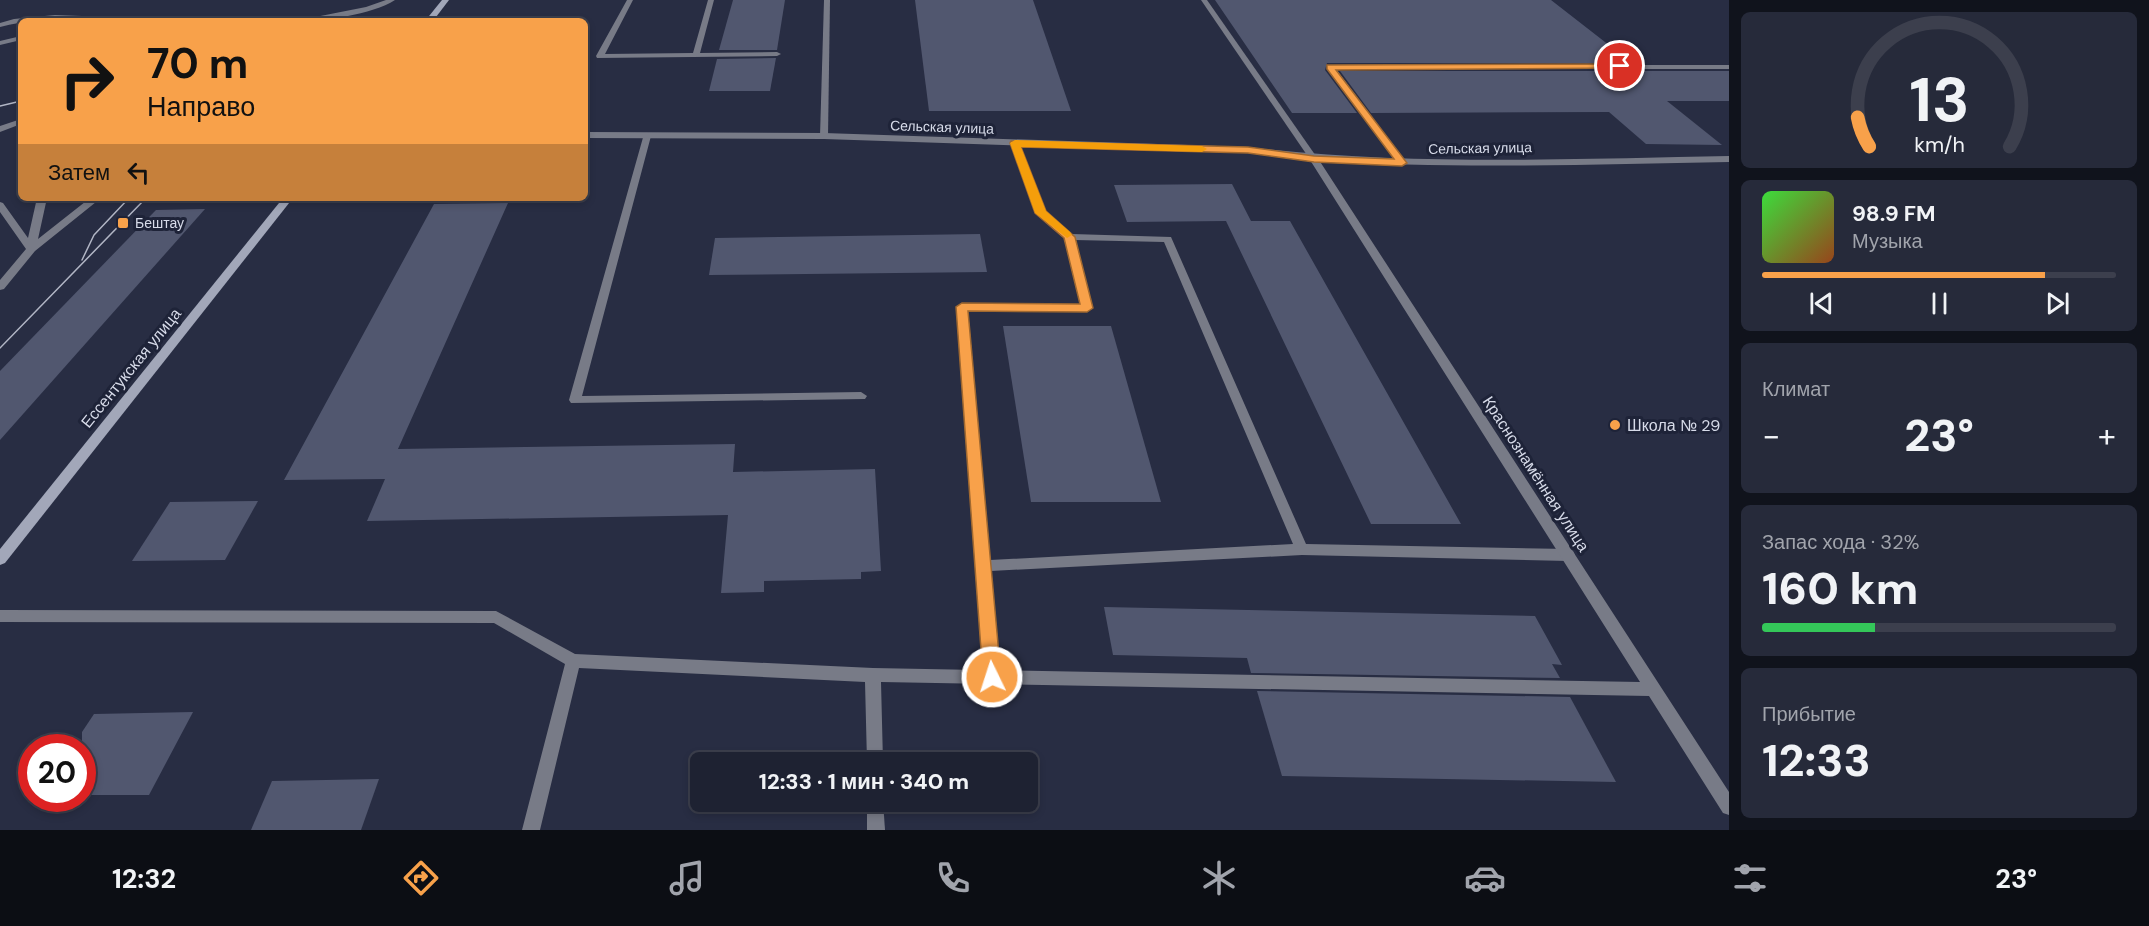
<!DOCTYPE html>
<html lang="ru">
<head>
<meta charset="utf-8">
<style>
	:root { --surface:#1e2232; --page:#262a3a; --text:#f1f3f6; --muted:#a1a4ac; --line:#3c3f4d; --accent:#f8a14a }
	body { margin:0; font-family:"DM Sans",sans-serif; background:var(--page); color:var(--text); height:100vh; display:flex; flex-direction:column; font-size:22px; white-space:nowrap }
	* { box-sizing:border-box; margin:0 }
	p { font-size:20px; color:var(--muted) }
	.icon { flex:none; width:33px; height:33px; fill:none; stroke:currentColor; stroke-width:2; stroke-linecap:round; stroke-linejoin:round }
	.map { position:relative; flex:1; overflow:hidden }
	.drawer { display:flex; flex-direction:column; gap:12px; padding:12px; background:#10131c; width:420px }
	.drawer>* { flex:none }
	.guide { position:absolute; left:18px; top:18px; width:570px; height:183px; border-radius:9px; box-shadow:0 3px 9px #0003,0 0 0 2px var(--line); background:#f8a14a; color:#111; overflow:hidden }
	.speed { position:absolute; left:18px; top:734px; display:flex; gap:12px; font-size:30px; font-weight:700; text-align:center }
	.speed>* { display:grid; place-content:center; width:78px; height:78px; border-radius:50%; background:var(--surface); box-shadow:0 3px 9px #0003,0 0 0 2px var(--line); line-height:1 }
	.speed .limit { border:9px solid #d22; background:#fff; color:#111 }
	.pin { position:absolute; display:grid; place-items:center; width:51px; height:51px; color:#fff; margin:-26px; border:3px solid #fff; border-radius:50%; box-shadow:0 2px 6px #0007 }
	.me { position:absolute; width:66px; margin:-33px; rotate:356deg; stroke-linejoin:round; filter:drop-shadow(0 0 4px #0008) }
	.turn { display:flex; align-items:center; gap:21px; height:126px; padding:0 30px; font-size:27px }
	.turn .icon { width:78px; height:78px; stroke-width:2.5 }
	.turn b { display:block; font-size:42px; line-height:51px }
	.then { display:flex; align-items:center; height:57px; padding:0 30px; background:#0003; gap:12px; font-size:22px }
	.big { font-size:45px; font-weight:800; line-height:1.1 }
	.drawer .card { flex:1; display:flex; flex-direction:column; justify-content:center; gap:9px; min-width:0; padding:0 21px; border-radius:9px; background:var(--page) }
	.drawer .dial { align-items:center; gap:0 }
	.dial svg { height:156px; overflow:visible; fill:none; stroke:var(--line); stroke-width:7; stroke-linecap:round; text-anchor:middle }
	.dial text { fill:var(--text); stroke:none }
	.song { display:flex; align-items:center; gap:18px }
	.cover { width:72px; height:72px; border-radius:9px; background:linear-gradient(135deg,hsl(120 70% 55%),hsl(20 70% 35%)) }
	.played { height:6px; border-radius:3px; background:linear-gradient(90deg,var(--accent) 80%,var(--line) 80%) }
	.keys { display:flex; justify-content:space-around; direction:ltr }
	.heat { display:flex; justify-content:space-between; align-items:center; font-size:33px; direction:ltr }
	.charge { height:9px; border-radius:4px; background:linear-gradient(90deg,#34c759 32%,var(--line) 0) }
	.trip { position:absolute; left:690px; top:752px; width:348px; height:60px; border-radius:9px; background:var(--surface); box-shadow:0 3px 9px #0003,0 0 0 2px var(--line); font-weight:800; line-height:60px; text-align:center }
	.menu { display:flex; height:96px; justify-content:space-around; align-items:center; background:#0c0e14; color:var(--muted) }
	.menu .icon { width:42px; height:42px }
	.menu .current { color:var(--accent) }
	.menu b { font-size:27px; color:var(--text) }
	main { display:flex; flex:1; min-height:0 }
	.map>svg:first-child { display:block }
</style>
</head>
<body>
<main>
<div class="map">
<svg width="1729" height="830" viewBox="0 0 1729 830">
	<rect width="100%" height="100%" fill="#282d43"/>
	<g fill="#51576f">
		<path d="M733,0H785L777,50H719Z"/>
		<path d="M915,0H1033L1071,111H929Z"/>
		<path d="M1215,0H1551L1632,63H1327L1325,70L1357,113H1292Z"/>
		<path d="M776,58L770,91H709L717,59Z"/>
		<path d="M1340,71H1729V101H1667L1722,145L1646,144L1609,112L1371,113Z"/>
		<path d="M1232,184L1251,221H1290L1461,524H1371L1226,221L1127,222L1114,185Z"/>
		<path d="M508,203L398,449L735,444L733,472L875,469L881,571L861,572V579L764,581V592L721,593L728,515L367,521L385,479L284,480L434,204Z"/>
		<path d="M205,209L0,440V371L156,210Z"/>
		<path d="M980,234L987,272L709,275L715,238Z"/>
		<path d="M1003,326H1111L1161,502H1031Z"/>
		<path d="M258,501L225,560L132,561L170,502Z"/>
		<path d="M1104,607L1535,616L1562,665L1552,664L1560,678L1251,673L1247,658L1113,655Z"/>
		<path d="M1257,691L1570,697L1616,782L1282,776Z"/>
		<path d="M193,712L149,795H82V732L94,714Z"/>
		<path d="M379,779L361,830H251L272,781Z"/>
	</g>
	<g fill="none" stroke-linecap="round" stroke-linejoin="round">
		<g fill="#787b87" fill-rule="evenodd">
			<path d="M386,0H395C372,15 323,21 295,21L366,7Z"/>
			<path d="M627,0H633L605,54L693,53L708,0H714L700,53L777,52L781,54L777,56L597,58L596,56Z"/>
			<path d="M824,0H830L828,136L824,139L820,136Z"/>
			<path d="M1201,0H1207L1318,159L1317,161H1311Z"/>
			<path d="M55,15L162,19L166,21C110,21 53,13 0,27V23L14,19Z"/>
			<path d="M21,36V40L0,45V41Z"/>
			<path d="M1327,65H1729V69H1336L1406,163L1402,166L1399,165L1327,69Z"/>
			<path d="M21,119V124L0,132V126Z"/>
			<path d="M644,134L651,136L582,396L861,392L867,396L865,399L571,403L569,400Z"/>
			<path d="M1015,140L1019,143L1045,212L1072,234L1171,237L1306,544L1568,549L1573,551L1575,555L1573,559L1568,561L1302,555L991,571L1000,677L997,682L992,684L987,682L984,677L957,307L962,304L1081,305L1064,238L1036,213L1011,143ZM1075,240L1164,242L1293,544L990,560L968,310H1091L1092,308Z"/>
			<path d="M37,198H47L38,239L90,198H101L35,251L4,289L0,290V280L26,249L0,212V202L3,203L28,238Z"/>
		</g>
		<g fill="#787b87" fill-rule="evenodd">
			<path d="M585,132L824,133L1248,147C1408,166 1568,159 1729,156V162C1592,164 1456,170 1319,160L1729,792V815L1723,813L1649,696L881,682L883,762H867L865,682L579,668L540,830H522L565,664L494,623L0,622V610L496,611L575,654L873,668L1640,682L1310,160L1248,153L824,139L585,138Z"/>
			<path d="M867,801H883L885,830H867Z"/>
		</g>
		<g fill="#a2a7b9" fill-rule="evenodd">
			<path d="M442,0H449L433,21H425Z"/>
			<path d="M283,198H293L5,563L0,565V549Z"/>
		</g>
		<g stroke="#b2b6c5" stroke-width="1.5">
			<path d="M0,106L21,101"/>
			<path d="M82,260L94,235L129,198"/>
			<path d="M0,348L146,198"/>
		</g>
	</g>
	<path fill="#f8a14a" stroke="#a16930" stroke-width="1.5" d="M1620,64L1624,65V68L1336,70L1407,163L1402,166L1314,162L1248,153L1021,147L1046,211L1075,237L1093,308L1087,312L968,311L1001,677L998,682L992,685L986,682L983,677L956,307L962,303L1080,304L1064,238L1035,213L1010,143L1011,141L1248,147L1314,156L1394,159L1327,69V65Z"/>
	<path fill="#f59e0b" d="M1015,140L1202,146L1207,149L1202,152L1021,147L1046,211L1070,232L1072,235L1067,238L1035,213L1010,143Z"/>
	<g fill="#f8a14a" stroke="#1e2338" stroke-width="2">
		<rect x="117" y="217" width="12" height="12" rx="3"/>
		<circle cx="1615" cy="425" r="6"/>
	</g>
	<g text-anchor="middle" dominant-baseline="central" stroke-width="6" stroke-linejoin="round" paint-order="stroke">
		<g font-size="14" fill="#d7dbe9" stroke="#1e2338">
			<text transform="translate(942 127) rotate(2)">Сельская улица</text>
			<text transform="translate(1480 148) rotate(-1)">Сельская улица</text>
		</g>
		<g font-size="14" fill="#d7dbe9" stroke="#1e2338" text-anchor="start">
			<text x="135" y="223">Бештау</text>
		</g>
		<g font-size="16" fill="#d7dbe9" stroke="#1e2338">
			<text transform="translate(131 368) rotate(-51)">Ессентукская улица</text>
			<text transform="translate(1536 474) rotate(57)">Краснознамённая улица</text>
		</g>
		<g font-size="16" fill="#d7dbe9" stroke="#1e2338" text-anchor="start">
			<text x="1627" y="425">Школа № 29</text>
		</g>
	</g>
</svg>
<div class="speed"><div class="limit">20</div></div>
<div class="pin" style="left:1620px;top:66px;background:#d93025"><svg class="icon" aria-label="arrive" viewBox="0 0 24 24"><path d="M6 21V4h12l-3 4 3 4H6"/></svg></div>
<svg class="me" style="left:992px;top:677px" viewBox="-20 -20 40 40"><circle r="17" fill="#f8a14a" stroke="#fff" stroke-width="3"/><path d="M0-11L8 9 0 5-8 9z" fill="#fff"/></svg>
<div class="trip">12:33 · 1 мин · 340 m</div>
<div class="guide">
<div class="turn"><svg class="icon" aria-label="right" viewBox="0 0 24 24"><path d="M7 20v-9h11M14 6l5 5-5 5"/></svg><div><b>70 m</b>Направо</div></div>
<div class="then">Затем<svg class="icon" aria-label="left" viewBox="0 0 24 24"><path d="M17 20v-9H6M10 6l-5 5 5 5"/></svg></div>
</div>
</div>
<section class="drawer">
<div class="card dial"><svg viewBox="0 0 100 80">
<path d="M14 69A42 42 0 1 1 86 69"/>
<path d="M14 69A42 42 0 0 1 8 54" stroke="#f8a14a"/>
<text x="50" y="56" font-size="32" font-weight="700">13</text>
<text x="50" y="72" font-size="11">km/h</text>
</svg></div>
<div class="card">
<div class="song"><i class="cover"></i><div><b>98.9 FM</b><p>Музыка</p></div></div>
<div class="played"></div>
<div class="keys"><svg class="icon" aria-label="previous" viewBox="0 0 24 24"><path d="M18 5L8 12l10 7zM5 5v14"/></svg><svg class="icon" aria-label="pause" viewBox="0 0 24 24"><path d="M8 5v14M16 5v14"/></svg><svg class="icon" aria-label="next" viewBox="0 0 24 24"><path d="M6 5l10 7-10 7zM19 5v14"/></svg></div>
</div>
<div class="card"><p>Климат</p>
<div class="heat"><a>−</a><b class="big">23°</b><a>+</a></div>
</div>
<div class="card"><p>Запас хода · 32%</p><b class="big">160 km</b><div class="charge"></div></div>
<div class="card"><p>Прибытие</p><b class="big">12:33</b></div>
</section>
</main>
<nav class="menu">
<b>12:32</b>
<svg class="icon current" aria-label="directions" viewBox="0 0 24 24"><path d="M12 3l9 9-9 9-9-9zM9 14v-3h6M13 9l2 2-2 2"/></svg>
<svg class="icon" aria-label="music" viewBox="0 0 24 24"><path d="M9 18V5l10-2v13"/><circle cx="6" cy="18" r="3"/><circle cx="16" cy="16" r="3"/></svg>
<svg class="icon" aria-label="phone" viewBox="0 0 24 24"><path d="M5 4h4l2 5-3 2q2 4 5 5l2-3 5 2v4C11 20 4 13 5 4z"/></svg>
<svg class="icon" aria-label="climate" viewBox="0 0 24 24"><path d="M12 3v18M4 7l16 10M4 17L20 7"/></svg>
<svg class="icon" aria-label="car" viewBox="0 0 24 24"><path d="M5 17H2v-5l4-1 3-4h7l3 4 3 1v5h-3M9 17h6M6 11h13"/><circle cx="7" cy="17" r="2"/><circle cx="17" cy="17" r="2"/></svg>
<svg class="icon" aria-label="filters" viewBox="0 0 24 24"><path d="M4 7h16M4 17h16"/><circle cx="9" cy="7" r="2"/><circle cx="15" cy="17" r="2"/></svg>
<b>23°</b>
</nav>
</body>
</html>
